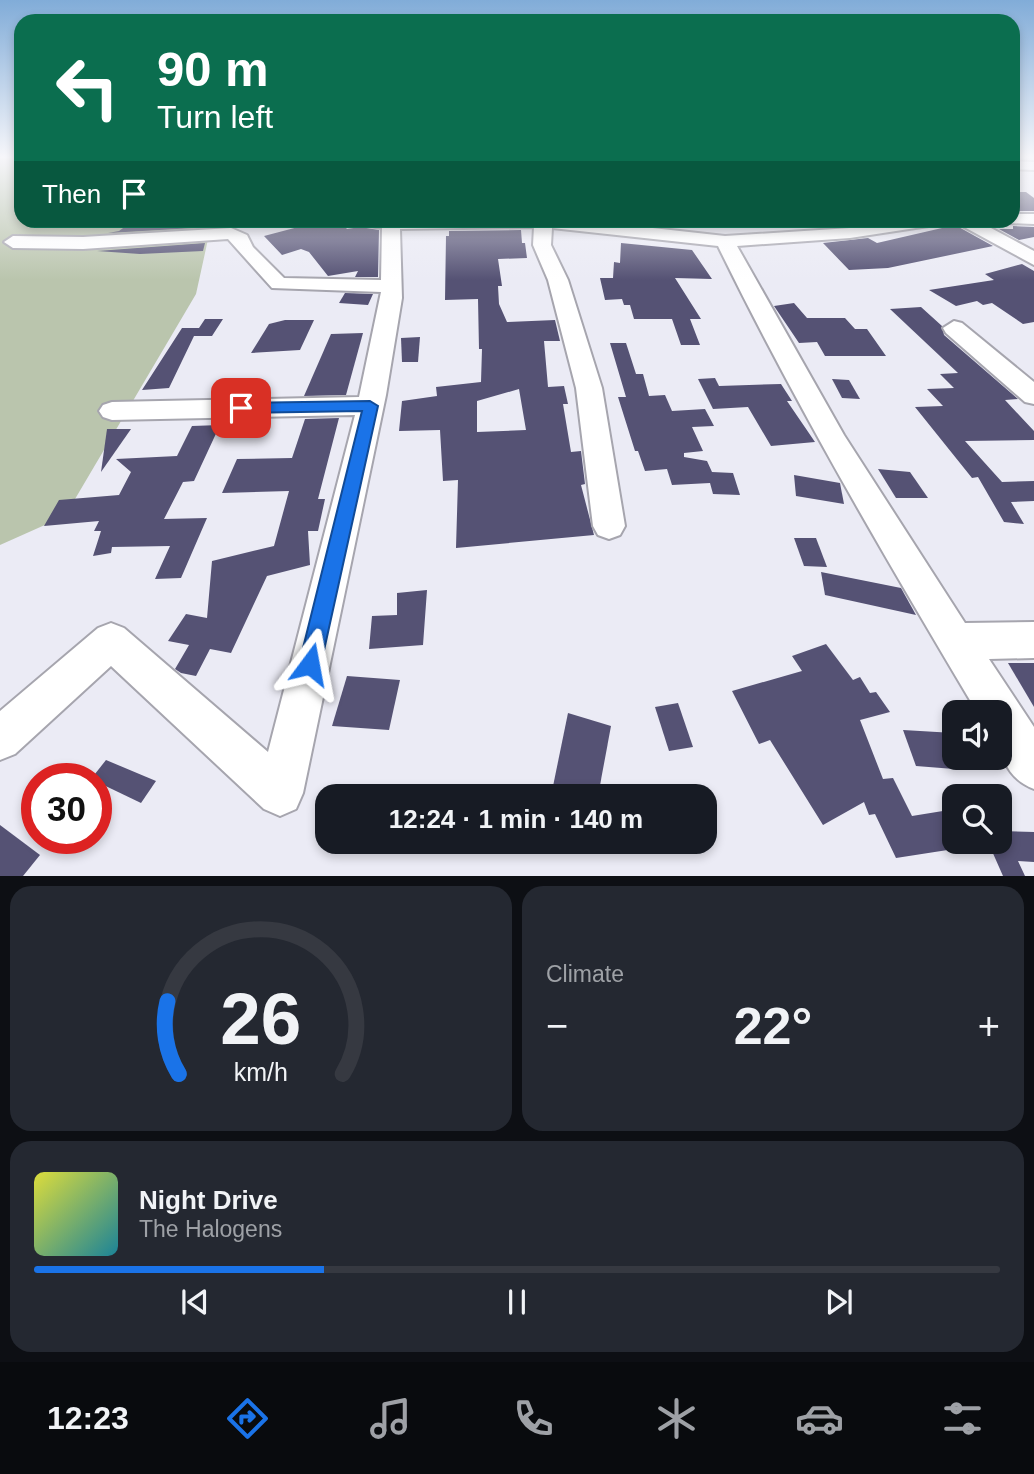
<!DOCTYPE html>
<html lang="en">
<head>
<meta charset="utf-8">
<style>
	:root { --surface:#171b24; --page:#242831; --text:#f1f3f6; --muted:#9ea1a6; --line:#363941; --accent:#1a73e8 }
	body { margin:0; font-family:Arial,sans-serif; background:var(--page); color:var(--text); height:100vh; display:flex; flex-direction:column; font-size:26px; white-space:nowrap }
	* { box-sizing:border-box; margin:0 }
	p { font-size:23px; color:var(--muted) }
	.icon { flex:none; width:38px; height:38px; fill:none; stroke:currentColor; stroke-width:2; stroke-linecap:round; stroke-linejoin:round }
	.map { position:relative; height:876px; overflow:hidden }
	.panel { display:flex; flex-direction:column; gap:10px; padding:10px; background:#0d0f14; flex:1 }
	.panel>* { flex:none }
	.guide { position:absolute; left:14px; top:14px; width:1006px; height:214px; border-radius:21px; box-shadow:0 4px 10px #0003; background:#0b6e4f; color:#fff; overflow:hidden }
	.tools { position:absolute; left:942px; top:700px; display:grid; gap:14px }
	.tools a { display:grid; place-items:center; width:70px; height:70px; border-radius:14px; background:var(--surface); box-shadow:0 4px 10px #0003; font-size:35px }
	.speed { position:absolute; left:21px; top:763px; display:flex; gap:14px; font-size:35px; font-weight:700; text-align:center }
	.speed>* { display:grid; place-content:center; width:91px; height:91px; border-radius:50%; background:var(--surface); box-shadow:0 4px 10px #0003; line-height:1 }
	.speed .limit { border:10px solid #d22; background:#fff; color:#111 }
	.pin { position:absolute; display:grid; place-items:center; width:60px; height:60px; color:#fff; margin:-30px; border-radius:14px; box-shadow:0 4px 10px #0006 }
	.me { position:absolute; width:77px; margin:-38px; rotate:13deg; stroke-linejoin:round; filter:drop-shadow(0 0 5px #0008) }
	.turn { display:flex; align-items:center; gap:24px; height:147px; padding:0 28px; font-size:32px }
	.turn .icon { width:91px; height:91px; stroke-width:2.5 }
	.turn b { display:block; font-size:49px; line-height:60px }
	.then { display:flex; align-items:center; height:66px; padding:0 28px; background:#0003; gap:14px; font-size:26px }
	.big { font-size:52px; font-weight:700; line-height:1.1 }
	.panel .card { flex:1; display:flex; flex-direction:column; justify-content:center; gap:10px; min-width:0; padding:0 24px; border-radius:21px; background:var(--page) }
	.panel .dial { align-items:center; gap:0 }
	.dial svg { height:182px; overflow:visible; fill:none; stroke:var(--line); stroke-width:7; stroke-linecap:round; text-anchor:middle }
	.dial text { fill:var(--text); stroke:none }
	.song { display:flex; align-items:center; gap:21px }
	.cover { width:84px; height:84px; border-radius:10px; background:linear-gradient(135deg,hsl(60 70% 55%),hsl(190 70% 35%)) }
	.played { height:7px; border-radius:4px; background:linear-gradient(90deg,var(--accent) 30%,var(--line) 30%) }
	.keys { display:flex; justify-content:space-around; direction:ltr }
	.heat { display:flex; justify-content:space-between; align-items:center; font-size:38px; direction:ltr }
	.panel .tiles { flex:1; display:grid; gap:10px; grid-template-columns:1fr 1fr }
	.card:last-child { grid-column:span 2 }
	.trip { position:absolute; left:315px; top:784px; width:402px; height:70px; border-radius:21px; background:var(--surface); box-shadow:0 4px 10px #0003; font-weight:700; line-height:70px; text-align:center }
	.dock { display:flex; height:112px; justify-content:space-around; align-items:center; background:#090b0e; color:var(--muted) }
	.dock .icon { width:49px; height:49px }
	.dock .on { color:var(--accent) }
	.dock b { font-size:32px; color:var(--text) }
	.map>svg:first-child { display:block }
</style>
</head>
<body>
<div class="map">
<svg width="1034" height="876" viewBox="0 0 1034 876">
	<rect width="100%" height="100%" fill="#ebebf5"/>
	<path fill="#bac5ad" d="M0,158H21V220L212,221L196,294L65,516L0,545Z"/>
	<g fill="#555274" fill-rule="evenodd">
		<path d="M1013,192H1026L1034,198V211H1013Z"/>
		<path d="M134,220H199L194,228L108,233L119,231Z"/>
		<path d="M301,220H339L347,229L360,227L379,230L378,277H355L358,271L328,276L309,252L301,249L282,255L264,236L302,226Z"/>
		<path d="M955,225L993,246L888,268L849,270L823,243L868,238L877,243Z"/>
		<path d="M1013,226L1034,227V237L1019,240L999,229H1013Z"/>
		<path d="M521,230L522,243H525L527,258L498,259L502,286H498L499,304L507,322L555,320L560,341H544L548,387L564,386L568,404H563L571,452L581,451L585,484L581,485L594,535L456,548L458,480L443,481L440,430L399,431L402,401L437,396L436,387L481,382L482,349H479L478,299L445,300L446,236H449V231ZM519,389L526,430L477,432V401Z"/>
		<path d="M205,243L203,251L140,254L97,251Z"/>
		<path d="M621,243L692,250L712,279L675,278L701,319H690L700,345H681L672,319H634L630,305H624L622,299L605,300L600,278H613L614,262L620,263Z"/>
		<path d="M1022,264L1034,271V322L1023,324L992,303L983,305L977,301L956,306L929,290L994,280L985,274Z"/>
		<path d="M345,293L373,294L368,305L339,303Z"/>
		<path d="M794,303L807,318H845L855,329H867L886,356H825L817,342L799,343L774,306Z"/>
		<path d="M921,307L942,326L944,335L1018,399L1005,400L1034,431V440L965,441L1002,482L1034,481V501L1011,502L1024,524L1004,522L978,477L972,478L915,407L943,406L927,389L954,388L940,374L958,373L890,309Z"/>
		<path d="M205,319H223L212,336H194L169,388L142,390L182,328H199L197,331Z"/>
		<path d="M285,320H314L300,350L251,353L269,324Z"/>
		<path d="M363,333L346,395L304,396L331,334Z"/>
		<path d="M420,337L418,362H402L401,338Z"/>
		<path d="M610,343H626L636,374H643L649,396L665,395L672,411L705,409L714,426L692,427L703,451L684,453V457L707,461L712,472L733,473L740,495L713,494L710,483L672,485L667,469L645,471L638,451H635L618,397H626Z"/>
		<path d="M715,378L719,386L781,384L792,401H787L815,442L771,446L748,407L713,409L698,379Z"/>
		<path d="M832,379L849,380L860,399L842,398Z"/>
		<path d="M339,418L318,499H325L318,531H308L310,565L267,576L231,653L210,649L196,676L181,673L175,669L189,645L168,641L186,614L207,618L212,561L274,546L289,491L222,493L237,459L292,458L305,419Z"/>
		<path d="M220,425L194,481L183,482L164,519L207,518L181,578L155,579L170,546L112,547L111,553L93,556L101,531H94L99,521L44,526L59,500L119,495L131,472L116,459L177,456L192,426Z"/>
		<path d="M107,429H131L101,472Z"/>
		<path d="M878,469L910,472L928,498H896Z"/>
		<path d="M794,475L840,483L844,504L796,496Z"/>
		<path d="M794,538H816L827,567L804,566Z"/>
		<path d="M821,572L901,588L916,615L825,595Z"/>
		<path d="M427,590L423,645L369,649L372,616L397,615V593Z"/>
		<path d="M826,644L853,680L860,677L870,693L876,692L890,712L860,720L883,779L893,778L912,816L949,810L954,819V849L896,858L875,814L869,815L864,802L823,825L770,740L759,744L732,691L802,671L792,656Z"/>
		<path d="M1008,663H1034V707Z"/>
		<path d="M347,676L400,680L389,730L332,726Z"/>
		<path d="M678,703L693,747L669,751L655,707Z"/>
		<path d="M568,713L611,726L598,796H551Z"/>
		<path d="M903,730L954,733V769L916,766Z"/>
		<path d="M106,760L156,781L141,803L91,779Z"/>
		<path d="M0,825L40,855L23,876H0Z"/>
		<path d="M999,831L1034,832V862L1018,861L1025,876H1003L988,842H999Z"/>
	</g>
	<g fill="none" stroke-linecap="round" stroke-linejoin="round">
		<g stroke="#a6a5ae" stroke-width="4">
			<g id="minor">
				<path d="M1013,161L1034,162V170L1013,169Z"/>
				<path d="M1013,214H1034V224L1007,223L1005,220H1013Z"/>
				<path d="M355,220H580L725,236L850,228L905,220H976L1034,251V265L955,222L850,238L737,246L844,435L965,623L1034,622V658L989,659L1034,727V789C999,775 999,745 999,712H977C886,559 796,406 718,246L552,228L551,245L568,280L602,388L625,526L620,535L609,539L598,535L593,526L576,388L548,280L533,245L534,227L400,229L402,298L386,395L303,793L296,809L280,816L264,809L111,666L15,754L0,760V711L98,628L111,623L124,628L268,752L355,415L112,420L103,417L99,411L103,405L112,402L359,397L381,292L272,288L228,239L83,249L13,248L4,242L13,236L83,237L231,228L247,235L253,247L284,278L381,280L382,228L357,224Z"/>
				<path d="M954,321L962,323L1034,382V404L1025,402L946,333L943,328Z"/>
			</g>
		</g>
		<use href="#minor" fill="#fff" fill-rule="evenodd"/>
	</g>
	<linearGradient id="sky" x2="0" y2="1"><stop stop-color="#81acd8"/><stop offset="0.56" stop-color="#f6f6fa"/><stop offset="1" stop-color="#f6f6fa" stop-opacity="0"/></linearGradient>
	<rect width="1034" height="280" fill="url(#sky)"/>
	<path fill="#1a73e8" stroke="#114b97" stroke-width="2" d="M370,401L378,406L321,664L318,672L310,675L302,672L299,664L362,411L241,413L233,408L241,403Z"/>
</svg>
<div class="tools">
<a><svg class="icon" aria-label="sound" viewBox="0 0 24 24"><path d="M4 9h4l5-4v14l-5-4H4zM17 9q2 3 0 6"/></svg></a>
<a><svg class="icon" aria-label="search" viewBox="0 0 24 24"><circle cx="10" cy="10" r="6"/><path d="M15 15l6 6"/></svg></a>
</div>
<div class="speed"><div class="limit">30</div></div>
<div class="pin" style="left:241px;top:408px;background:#d93025"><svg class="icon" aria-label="arrive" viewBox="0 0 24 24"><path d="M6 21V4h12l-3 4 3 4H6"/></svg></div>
<svg class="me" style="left:310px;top:664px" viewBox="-20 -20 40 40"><path d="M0-17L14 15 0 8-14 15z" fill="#1a73e8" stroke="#fff" stroke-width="4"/></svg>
<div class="trip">12:24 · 1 min · 140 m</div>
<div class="guide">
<div class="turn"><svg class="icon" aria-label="left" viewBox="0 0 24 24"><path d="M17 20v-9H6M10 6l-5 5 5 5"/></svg><div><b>90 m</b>Turn left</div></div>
<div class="then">Then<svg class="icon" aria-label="arrive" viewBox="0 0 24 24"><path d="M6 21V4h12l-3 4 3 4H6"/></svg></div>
</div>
</div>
<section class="panel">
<div class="tiles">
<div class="card dial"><svg viewBox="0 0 100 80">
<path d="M14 69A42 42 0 1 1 86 69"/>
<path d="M14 69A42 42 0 0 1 9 37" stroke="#1a73e8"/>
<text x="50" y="56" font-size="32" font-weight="700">26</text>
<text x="50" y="72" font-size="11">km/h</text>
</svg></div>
<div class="card"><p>Climate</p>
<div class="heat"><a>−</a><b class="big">22°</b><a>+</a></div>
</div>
<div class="card">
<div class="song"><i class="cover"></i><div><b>Night Drive</b><p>The Halogens</p></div></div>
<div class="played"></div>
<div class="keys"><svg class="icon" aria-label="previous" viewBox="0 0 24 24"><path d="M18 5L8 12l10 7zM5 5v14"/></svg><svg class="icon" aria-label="pause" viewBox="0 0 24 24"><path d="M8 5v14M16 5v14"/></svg><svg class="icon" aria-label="next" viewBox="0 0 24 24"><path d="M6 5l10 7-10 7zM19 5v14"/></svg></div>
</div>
</div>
</section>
<nav class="dock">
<b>12:23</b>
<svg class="icon on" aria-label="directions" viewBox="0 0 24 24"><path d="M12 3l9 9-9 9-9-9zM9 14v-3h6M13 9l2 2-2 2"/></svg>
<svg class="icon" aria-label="music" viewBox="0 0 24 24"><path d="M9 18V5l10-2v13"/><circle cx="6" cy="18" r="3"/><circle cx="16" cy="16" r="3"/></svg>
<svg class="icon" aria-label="phone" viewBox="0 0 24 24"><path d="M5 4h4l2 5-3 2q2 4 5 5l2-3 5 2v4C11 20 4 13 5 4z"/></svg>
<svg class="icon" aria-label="climate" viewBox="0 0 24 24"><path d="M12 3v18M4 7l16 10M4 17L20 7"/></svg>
<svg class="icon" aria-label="car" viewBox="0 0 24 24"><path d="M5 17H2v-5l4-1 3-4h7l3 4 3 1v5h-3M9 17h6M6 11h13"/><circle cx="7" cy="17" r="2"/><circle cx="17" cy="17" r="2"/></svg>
<svg class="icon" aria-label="filters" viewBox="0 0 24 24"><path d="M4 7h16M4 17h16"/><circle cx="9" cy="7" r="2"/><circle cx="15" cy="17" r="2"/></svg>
</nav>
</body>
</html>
